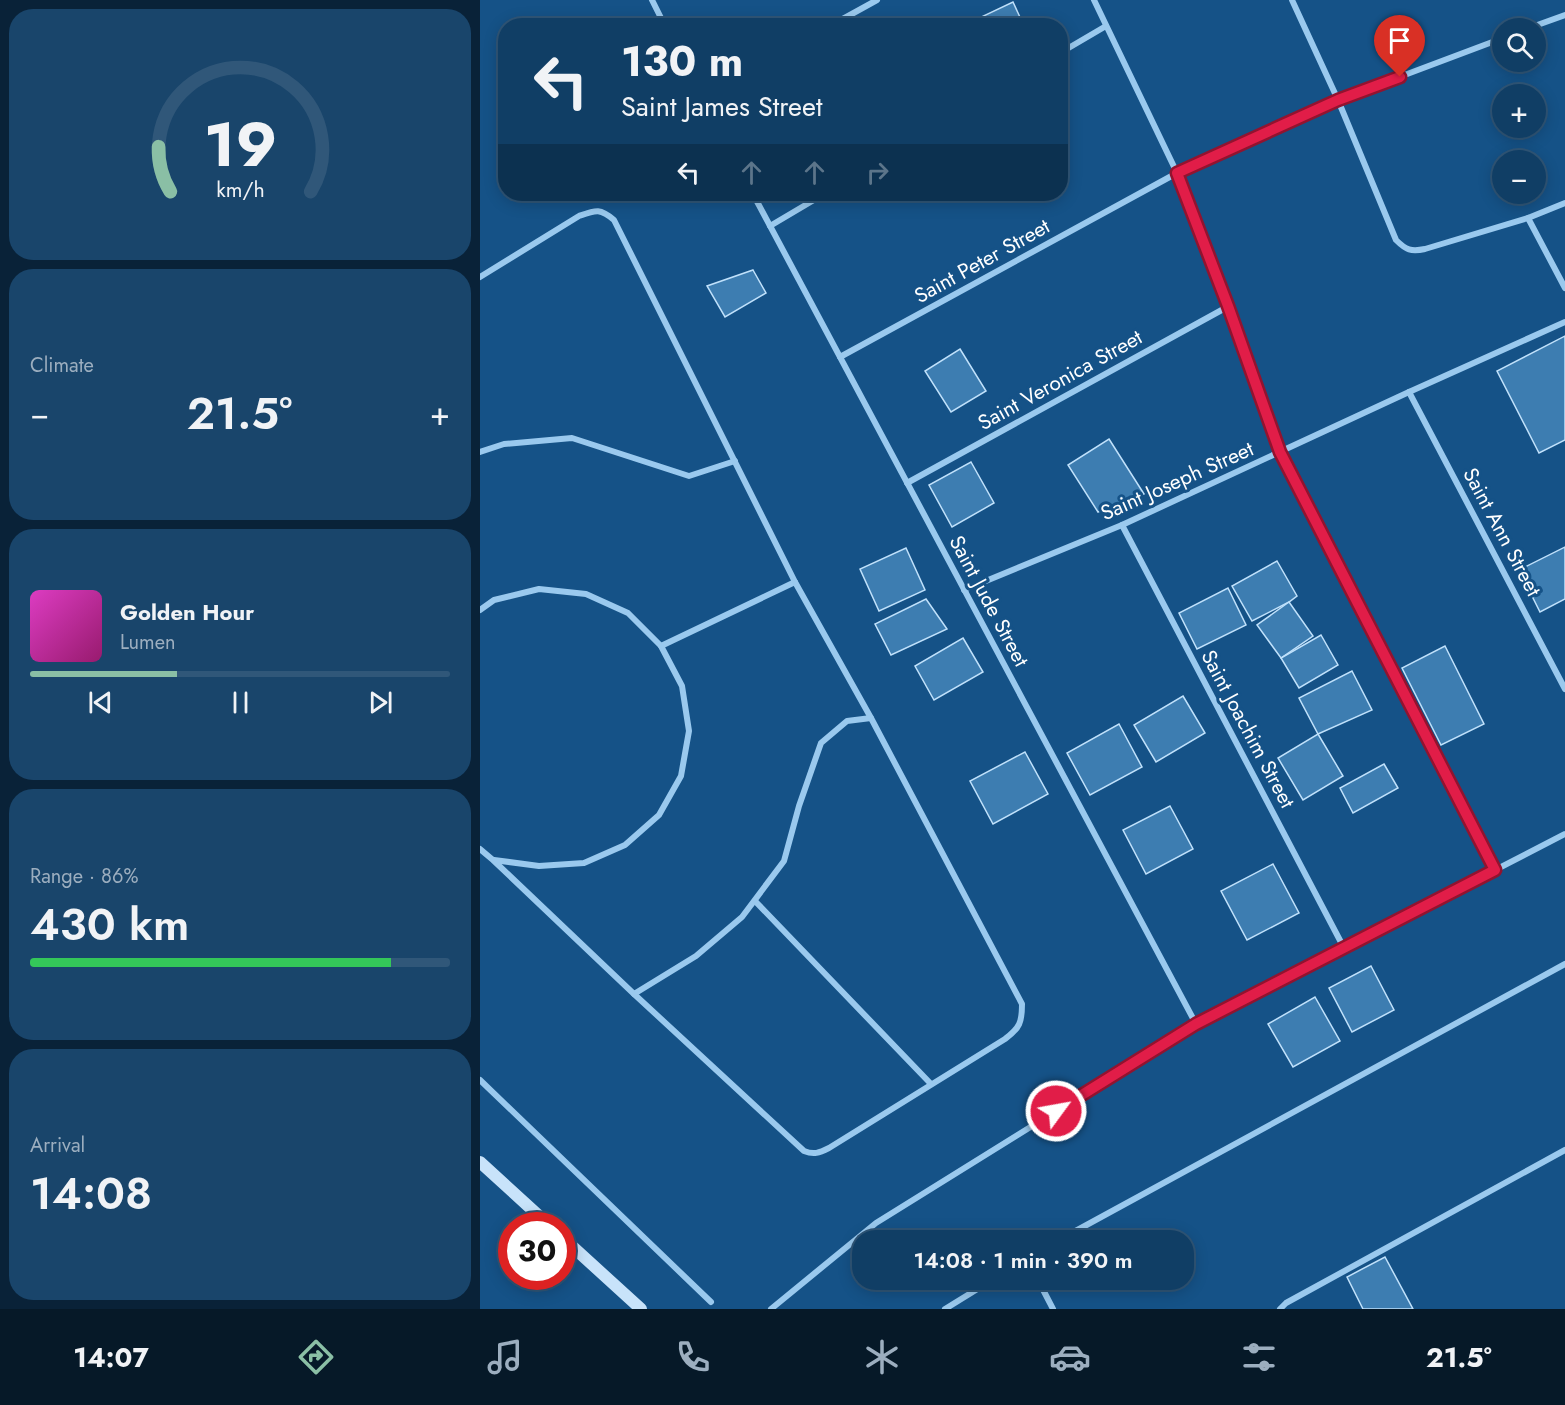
<!DOCTYPE html>
<html lang="en">
<head>
<meta charset="utf-8">
<style>
	:root { --surface:#103e65; --page:#19456b; --text:#f1f3f6; --muted:#9caebf; --line:#305779; --accent:#8abfa5 }
	body { margin:0; font-family:Jost,sans-serif; background:var(--page); color:var(--text); height:100vh; display:flex; flex-direction:column; font-size:22px; white-space:nowrap }
	* { box-sizing:border-box; margin:0 }
	p { font-size:20px; color:var(--muted) }
	.icon { flex:none; width:33px; height:33px; fill:none; stroke:currentColor; stroke-width:2; stroke-linecap:round; stroke-linejoin:round }
	.map { position:relative; flex:1; overflow:hidden }
	.sheet { display:flex; flex-direction:column; gap:9px; padding:9px; background:#092238; width:480px }
	.sheet>* { flex:none }
	.top-card { position:absolute; left:18px; top:18px; width:570px; height:183px; border-radius:24px; box-shadow:0 3px 15px #0003,0 0 0 2px var(--line); background:#103e65; color:var(--text); overflow:hidden }
	.controls { position:absolute; left:1012px; top:18px; display:grid; gap:12px }
	.controls a { display:grid; place-items:center; width:54px; height:54px; border-radius:50%; background:var(--surface); box-shadow:0 3px 15px #0003,0 0 0 2px var(--line); font-size:30px }
	.speed { position:absolute; left:18px; top:1212px; display:flex; gap:12px; font-size:30px; font-weight:700; text-align:center }
	.speed>* { display:grid; place-content:center; width:78px; height:78px; border-radius:50%; background:var(--surface); box-shadow:0 3px 15px #0003,0 0 0 2px var(--line); line-height:1 }
	.speed .limit { border:9px solid #d22; background:#fff; color:#111 }
	.pin { position:absolute; display:grid; place-items:center; width:51px; height:51px; color:#fff; margin:-62px -26px; border-radius:50% 50% 50% 0; rotate:-45deg; box-shadow:0 0 6px #0007 }
	.pin .icon { rotate:45deg }
	.me { position:absolute; width:66px; margin:-33px; rotate:58deg; stroke-linejoin:round; filter:drop-shadow(0 0 4px #0008) }
	.turn { display:flex; align-items:center; gap:21px; height:126px; padding:0 24px; font-size:27px }
	.turn .icon { width:78px; height:78px; stroke-width:2.5 }
	.turn b { display:block; font-size:42px; line-height:51px }
	.lanes { display:flex; align-items:center; height:57px; padding:0 24px; background:#0003; justify-content:center; gap:30px; direction:ltr }
	.lanes .off { opacity:.35 }
	.big { font-size:45px; font-weight:600; line-height:1.1 }
	.sheet .card { flex:1; display:flex; flex-direction:column; justify-content:center; gap:9px; min-width:0; padding:0 21px; border-radius:24px; background:var(--page) }
	.sheet .dial { align-items:center; gap:0 }
	.dial svg { height:156px; overflow:visible; fill:none; stroke:var(--line); stroke-width:7; stroke-linecap:round; text-anchor:middle }
	.dial text { fill:var(--text); stroke:none }
	.song { display:flex; align-items:center; gap:18px }
	.cover { width:72px; height:72px; border-radius:9px; background:linear-gradient(135deg,hsl(310 70% 55%),hsl(320 70% 35%)) }
	.played { height:6px; border-radius:3px; background:linear-gradient(90deg,var(--accent) 35%,var(--line) 35%) }
	.keys { display:flex; justify-content:space-around; direction:ltr }
	.heat { display:flex; justify-content:space-between; align-items:center; font-size:33px; direction:ltr }
	.charge { height:9px; border-radius:4px; background:linear-gradient(90deg,#34c759 86%,var(--line) 0) }
	.trip { position:absolute; left:372px; top:1230px; width:342px; height:60px; border-radius:24px; background:var(--surface); box-shadow:0 3px 15px #0003,0 0 0 2px var(--line); font-weight:600; line-height:60px; text-align:center }
	.tab-bar { display:flex; height:96px; justify-content:space-around; align-items:center; background:#061928; color:var(--muted) }
	.tab-bar .icon { width:42px; height:42px }
	.tab-bar .selected { color:var(--accent) }
	.tab-bar b { font-size:27px; color:var(--text) }
	main { display:flex; flex:1; min-height:0 }
	.map>svg:first-child { display:block }
</style>
</head>
<body>
<main>
<section class="sheet">
<div class="card dial"><svg viewBox="0 0 100 80">
<path d="M14 69A42 42 0 1 1 86 69"/>
<path d="M14 69A42 42 0 0 1 8 46" stroke="#8abfa5"/>
<text x="50" y="56" font-size="32" font-weight="700">19</text>
<text x="50" y="72" font-size="11">km/h</text>
</svg></div>
<div class="card"><p>Climate</p>
<div class="heat"><a>−</a><b class="big">21.5°</b><a>+</a></div>
</div>
<div class="card">
<div class="song"><i class="cover"></i><div><b>Golden Hour</b><p>Lumen</p></div></div>
<div class="played"></div>
<div class="keys"><svg class="icon" aria-label="previous" viewBox="0 0 24 24"><path d="M18 5L8 12l10 7zM5 5v14"/></svg><svg class="icon" aria-label="pause" viewBox="0 0 24 24"><path d="M8 5v14M16 5v14"/></svg><svg class="icon" aria-label="next" viewBox="0 0 24 24"><path d="M6 5l10 7-10 7zM19 5v14"/></svg></div>
</div>
<div class="card"><p>Range · 86%</p><b class="big">430 km</b><div class="charge"></div></div>
<div class="card"><p>Arrival</p><b class="big">14:08</b></div>
</section>
<div class="map">
<svg width="1085" height="1309" viewBox="0 0 1085 1309">
	<rect width="100%" height="100%" fill="#155287"/>
	<g fill="#3d7db1" stroke="#c0e1fb" stroke-width="1.5">
		<path d="M533,2L544,26H500L497,19Z"/>
		<path d="M273,270L286,293L245,317L227,286Z"/>
		<path d="M1085,336V440L1059,453L1017,371Z"/>
		<path d="M480,349L506,391L471,412L445,371Z"/>
		<path d="M629,439L664,494L618,512L588,465Z"/>
		<path d="M491,462L514,503L472,527L449,485Z"/>
		<path d="M1085,547V599L1060,612L1039,570Z"/>
		<path d="M426,548L445,590L399,611L380,569Z"/>
		<path d="M797,561L817,596L809,602L772,621L752,586Z"/>
		<path d="M748,588L766,625L717,649L699,613Z"/>
		<path d="M446,599L467,629L411,655L395,624Z"/>
		<path d="M809,602L833,636L801,658L777,625Z"/>
		<path d="M841,635L858,665L819,688L801,658Z"/>
		<path d="M483,638L503,672L454,700L435,666Z"/>
		<path d="M965,646L1004,724L961,745L922,668Z"/>
		<path d="M872,671L892,710L838,734L819,698Z"/>
		<path d="M703,696L725,733L676,762L654,725Z"/>
		<path d="M639,724L662,767L610,795L587,753Z"/>
		<path d="M838,734L863,776L823,800L798,758Z"/>
		<path d="M545,752L568,794L513,824L490,781Z"/>
		<path d="M904,764L918,788L873,813L860,788Z"/>
		<path d="M690,806L713,849L666,874L643,830Z"/>
		<path d="M793,864L819,913L767,940L741,891Z"/>
		<path d="M891,966L914,1010L872,1032L849,988Z"/>
		<path d="M835,997L860,1041L813,1067L788,1024Z"/>
		<path d="M905,1257L933,1309H883L867,1277Z"/>
	</g>
	<g fill="none" stroke-linecap="round" stroke-linejoin="round">
		<g stroke="#9ac9ee" stroke-width="6">
			<path d="M172,0L185,26"/>
			<path d="M614,0L697,173L749,306L800,452L1015,870"/>
			<path d="M812,0L858,100L916,240C926,250 931,252 945,249L1048,218L1085,203"/>
			<path d="M350,26L397,0"/>
			<path d="M1049,28L1085,15"/>
			<path d="M580,53L626,26"/>
			<path d="M273,194L716,1024"/>
			<path d="M1048,218L1085,288"/>
			<path d="M290,226L344,194"/>
			<path d="M0,277L99,216C116,210 120,208 134,220L315,582L391,718L542,1004C542,1022 540,1028 525,1039L349,1148C339,1153 334,1155 324,1151L154,994L13,860L0,849"/>
			<path d="M360,357L697,173L858,100L1023,38"/>
			<path d="M929,392L1085,689"/>
			<path d="M0,452L24,444L92,438L209,476L255,461"/>
			<path d="M427,483L749,306"/>
			<path d="M642,525L864,948"/>
			<path d="M484,590L642,525L929,392L1085,322"/>
			<path d="M0,610L14,600L59,589L106,594L148,613L181,646L202,686L209,731L201,776L179,815L145,845L104,863L59,866L14,860"/>
			<path d="M181,646L315,582"/>
			<path d="M275,901L451,1084"/>
			<path d="M154,994L216,956L262,917L304,861L319,806L341,743L367,721L391,718"/>
			<path d="M0,1080L231,1302"/>
			<path d="M579,1240L1085,964"/>
			<path d="M558,1280L573,1309"/>
			<path d="M291,1309L396,1223L716,1024L1085,834"/>
			<path d="M465,1309L512,1280"/>
			<path d="M800,1309L806,1303L1085,1150"/>
		</g>
		<g stroke="#c8e3fa" stroke-width="12">
			<path d="M0,1162L70,1226"/>
			<path d="M82,1237L161,1309"/>
		</g>
	</g>
	<g fill="none" stroke-linecap="round" stroke-linejoin="round">
		<g stroke="#92132f" stroke-width="15">
			<path id="route" d="M576,1111L716,1024L1015,870L800,452L748,306L697,173L858,100L920,77"/>
		</g>
		<use href="#route" stroke="#e11d48" stroke-width="10"/>
	</g>
	<g text-anchor="middle" dominant-baseline="central" stroke-width="6" stroke-linejoin="round" paint-order="stroke">
		<g font-size="21" fill="#fff" stroke="#155287">
			<text transform="translate(502 261) rotate(-29)">Saint Peter Street</text>
			<text transform="translate(580 380) rotate(-29)">Saint Veronica Street</text>
			<text transform="translate(697 481) rotate(-24)">Saint Joseph Street</text>
			<text transform="translate(1022 532) rotate(62)">Saint Ann Street</text>
			<text transform="translate(509 601) rotate(62)">Saint Jude Street</text>
			<text transform="translate(768 729) rotate(62)">Saint Joachim Street</text>
		</g>
	</g>
</svg>
<div class="controls">
<a><svg class="icon" aria-label="search" viewBox="0 0 24 24"><circle cx="10" cy="10" r="6"/><path d="M15 15l6 6"/></svg></a>
<a>+</a>
<a>−</a>
</div>
<div class="speed"><div class="limit">30</div></div>
<div class="pin" style="left:920px;top:77px;background:#d93025"><svg class="icon" aria-label="arrive" viewBox="0 0 24 24"><path d="M6 21V4h12l-3 4 3 4H6"/></svg></div>
<svg class="me" style="left:576px;top:1111px" viewBox="-20 -20 40 40"><circle r="17" fill="#e11d48" stroke="#fff" stroke-width="3"/><path d="M0-11L8 9 0 5-8 9z" fill="#fff"/></svg>
<div class="trip">14:08 · 1 min · 390 m</div>
<div class="top-card">
<div class="turn"><svg class="icon" aria-label="left" viewBox="0 0 24 24"><path d="M17 20v-9H6M10 6l-5 5 5 5"/></svg><div><b>130 m</b>Saint James Street</div></div>
<div class="lanes"><svg class="icon" aria-label="left" viewBox="0 0 24 24"><path d="M17 20v-9H6M10 6l-5 5 5 5"/></svg><svg class="icon off" aria-label="ahead" viewBox="0 0 24 24"><path d="M12 20V5M6 11l6-6 6 6"/></svg><svg class="icon off" aria-label="ahead" viewBox="0 0 24 24"><path d="M12 20V5M6 11l6-6 6 6"/></svg><svg class="icon off" aria-label="right" viewBox="0 0 24 24"><path d="M7 20v-9h11M14 6l5 5-5 5"/></svg></div>
</div>
</div>
</main>
<nav class="tab-bar">
<b>14:07</b>
<svg class="icon selected" aria-label="directions" viewBox="0 0 24 24"><path d="M12 3l9 9-9 9-9-9zM9 14v-3h6M13 9l2 2-2 2"/></svg>
<svg class="icon" aria-label="music" viewBox="0 0 24 24"><path d="M9 18V5l10-2v13"/><circle cx="6" cy="18" r="3"/><circle cx="16" cy="16" r="3"/></svg>
<svg class="icon" aria-label="phone" viewBox="0 0 24 24"><path d="M5 4h4l2 5-3 2q2 4 5 5l2-3 5 2v4C11 20 4 13 5 4z"/></svg>
<svg class="icon" aria-label="climate" viewBox="0 0 24 24"><path d="M12 3v18M4 7l16 10M4 17L20 7"/></svg>
<svg class="icon" aria-label="car" viewBox="0 0 24 24"><path d="M5 17H2v-5l4-1 3-4h7l3 4 3 1v5h-3M9 17h6M6 11h13"/><circle cx="7" cy="17" r="2"/><circle cx="17" cy="17" r="2"/></svg>
<svg class="icon" aria-label="filters" viewBox="0 0 24 24"><path d="M4 7h16M4 17h16"/><circle cx="9" cy="7" r="2"/><circle cx="15" cy="17" r="2"/></svg>
<b>21.5°</b>
</nav>
</body>
</html>
